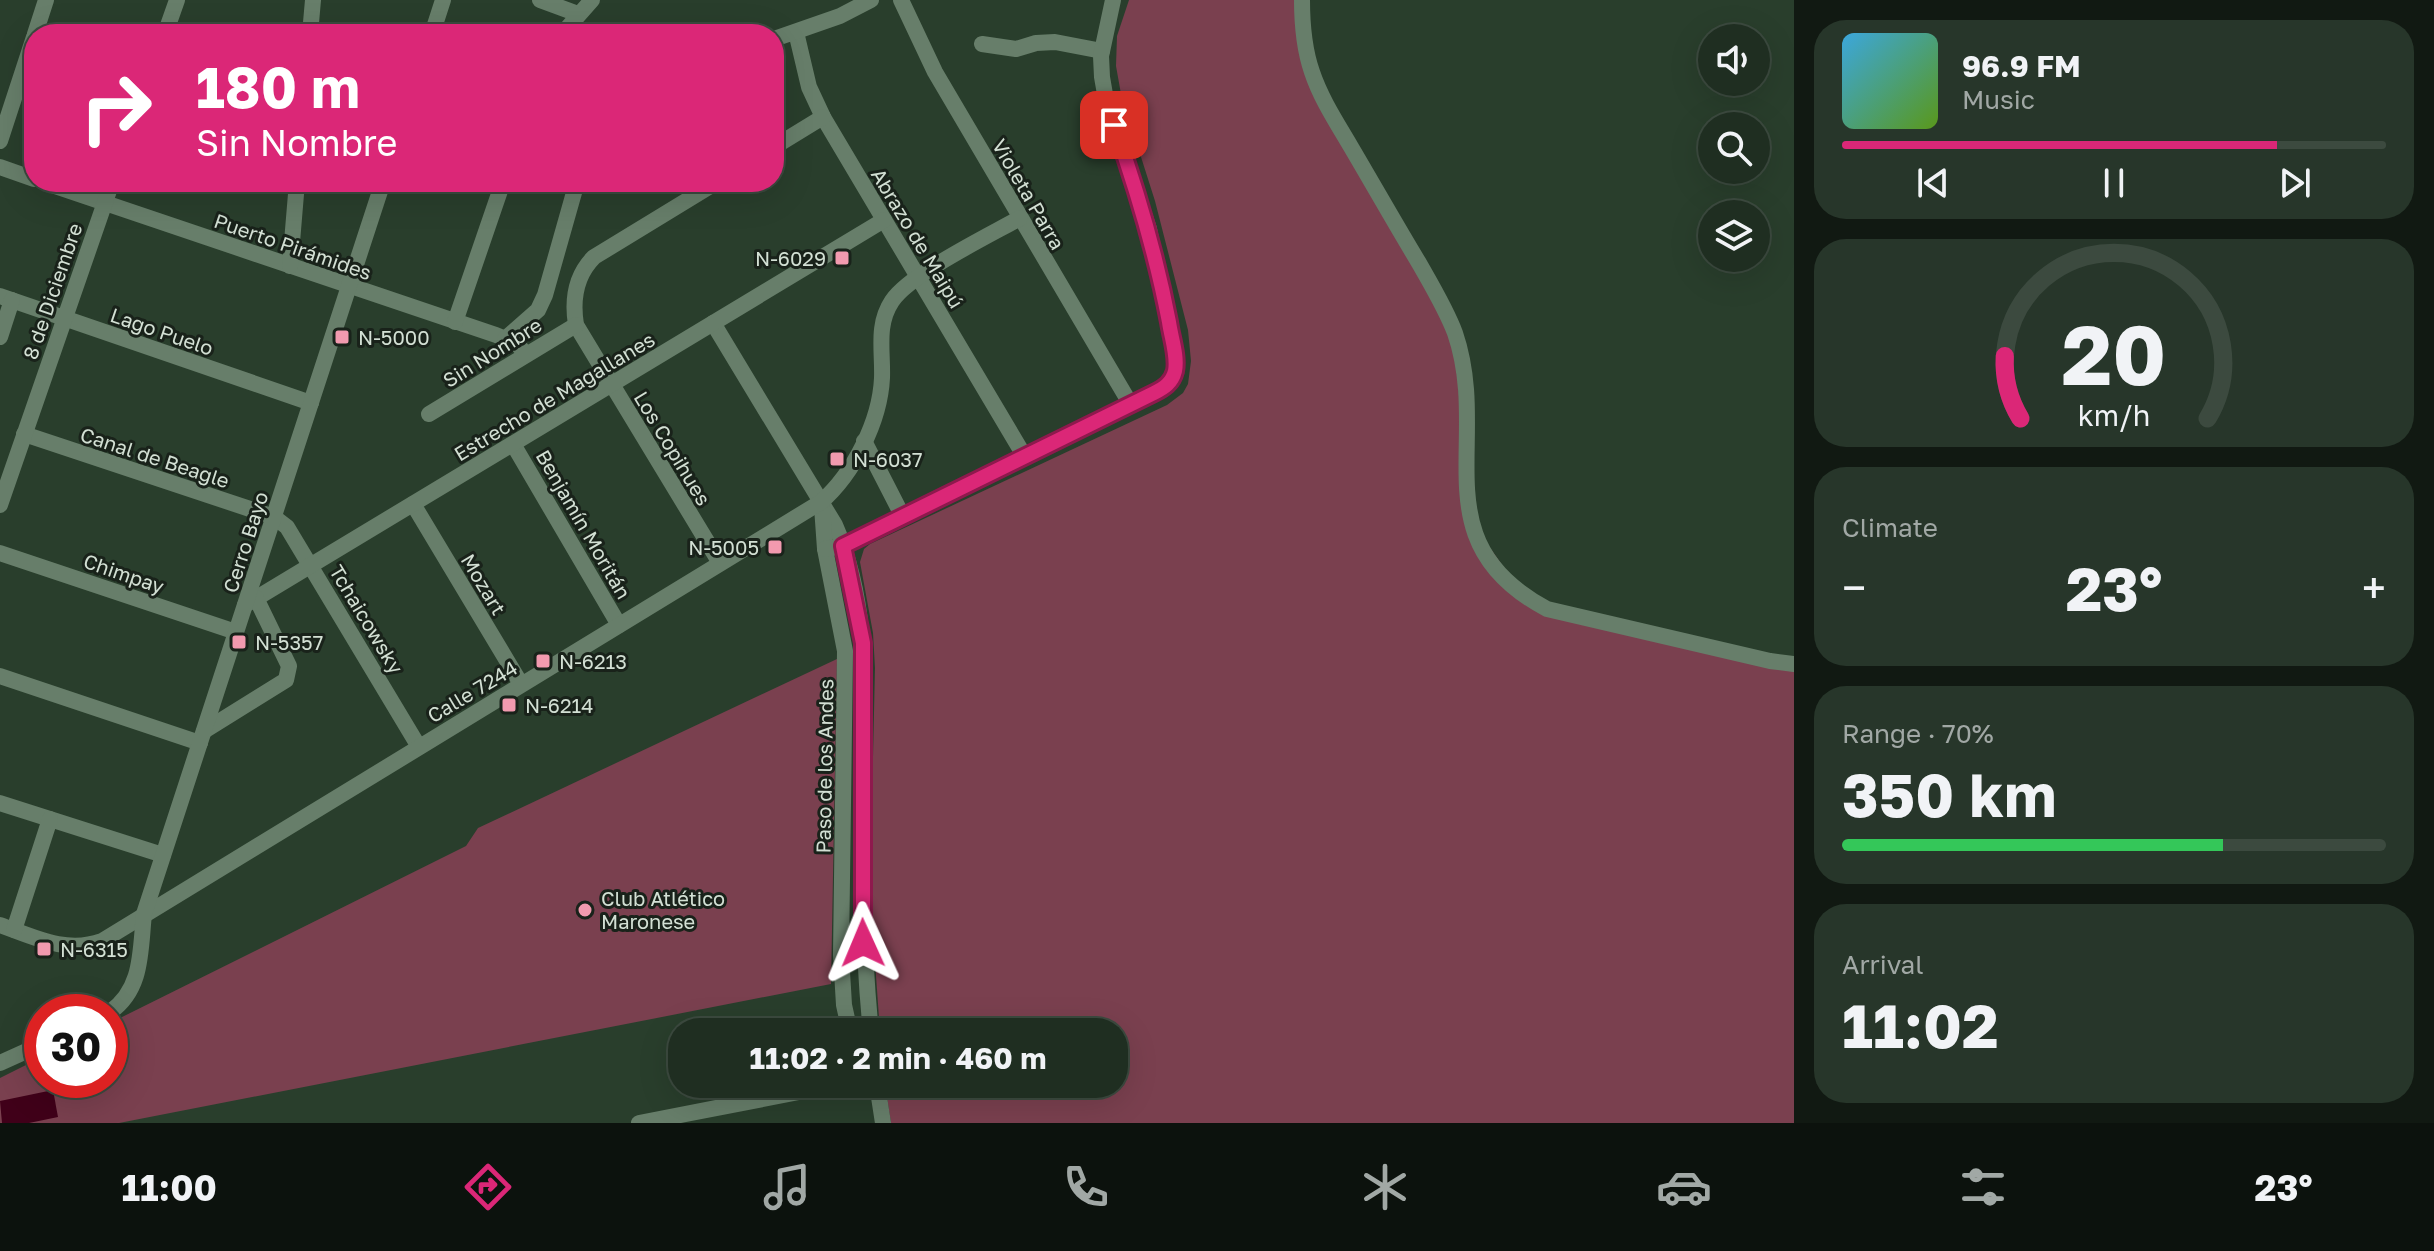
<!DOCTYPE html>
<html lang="en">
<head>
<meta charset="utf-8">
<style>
	:root { --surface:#1f2e21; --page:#27362a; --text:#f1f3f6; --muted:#a1a8a5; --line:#3c4a3f; --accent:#db2777 }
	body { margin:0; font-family:"Golos Text",sans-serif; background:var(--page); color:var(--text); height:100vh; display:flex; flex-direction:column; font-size:30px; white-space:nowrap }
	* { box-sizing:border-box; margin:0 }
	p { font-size:26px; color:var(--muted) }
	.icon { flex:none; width:44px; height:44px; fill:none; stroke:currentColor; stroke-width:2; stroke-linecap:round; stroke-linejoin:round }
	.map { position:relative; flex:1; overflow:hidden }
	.drawer { display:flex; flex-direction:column; gap:20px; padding:20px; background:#111912; width:640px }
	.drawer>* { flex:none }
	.banner { position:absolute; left:24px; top:24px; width:760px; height:168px; border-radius:32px; box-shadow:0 8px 32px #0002,0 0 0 2px var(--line); background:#db2777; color:#fff; overflow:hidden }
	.controls { position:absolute; left:1698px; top:24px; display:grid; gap:16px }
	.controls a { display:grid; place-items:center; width:72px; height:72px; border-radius:50%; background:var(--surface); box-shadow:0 8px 32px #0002,0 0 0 2px var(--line); font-size:40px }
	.speed { position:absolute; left:24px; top:994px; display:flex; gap:16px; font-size:40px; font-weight:700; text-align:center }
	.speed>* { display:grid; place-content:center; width:104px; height:104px; border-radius:50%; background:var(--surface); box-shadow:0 8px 32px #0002,0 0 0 2px var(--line); line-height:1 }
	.speed .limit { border:12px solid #d22; background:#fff; color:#111 }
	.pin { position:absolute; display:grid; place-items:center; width:68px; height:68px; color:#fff; margin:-34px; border-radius:16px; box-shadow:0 4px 12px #0006 }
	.me { position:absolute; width:88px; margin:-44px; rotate:359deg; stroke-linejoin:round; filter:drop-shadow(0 0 6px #0008) }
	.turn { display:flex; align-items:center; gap:28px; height:168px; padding:0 40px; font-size:36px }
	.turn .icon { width:104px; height:104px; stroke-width:2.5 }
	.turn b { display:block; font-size:56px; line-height:68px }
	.big { font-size:60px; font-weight:700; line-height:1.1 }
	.drawer .widget { flex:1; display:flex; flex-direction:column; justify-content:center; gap:12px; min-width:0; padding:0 28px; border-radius:32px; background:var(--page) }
	.drawer .dial { align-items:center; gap:0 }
	.dial svg { height:208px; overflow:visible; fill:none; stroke:var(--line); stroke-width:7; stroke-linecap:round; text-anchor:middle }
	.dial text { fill:var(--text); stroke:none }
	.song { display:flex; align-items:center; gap:24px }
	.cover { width:96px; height:96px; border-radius:12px; background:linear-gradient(135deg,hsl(200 70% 55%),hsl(90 70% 35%)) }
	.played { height:8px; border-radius:4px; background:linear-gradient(90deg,var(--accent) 80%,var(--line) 80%) }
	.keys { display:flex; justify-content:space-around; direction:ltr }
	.heat { display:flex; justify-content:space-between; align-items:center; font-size:44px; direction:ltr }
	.charge { height:12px; border-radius:6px; background:linear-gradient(90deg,#34c759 70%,var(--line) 0) }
	.trip { position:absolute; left:668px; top:1018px; width:460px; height:80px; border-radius:32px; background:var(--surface); box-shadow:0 8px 32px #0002,0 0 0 2px var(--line); font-weight:700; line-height:80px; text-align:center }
	.dock { display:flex; height:128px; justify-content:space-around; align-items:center; background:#0c120d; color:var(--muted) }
	.dock .icon { width:56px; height:56px }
	.dock .active { color:var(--accent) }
	.dock b { font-size:36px; color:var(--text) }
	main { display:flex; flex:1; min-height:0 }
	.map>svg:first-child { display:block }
</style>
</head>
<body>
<main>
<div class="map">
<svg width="1794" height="1123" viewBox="0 0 1794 1123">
	<rect width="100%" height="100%" fill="#293e2c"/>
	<g fill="#7a404f">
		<path d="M1129,0H1302L1306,53L1453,329L1471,521L1524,596L1794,664V1123H891L885,1084H1114V1032H880L870,890L875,668L873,633L860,562L864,549L870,544L1167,405L1183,393L1188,384L1191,361L1188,330L1155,201L1121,94L1116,66L1117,36Z"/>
		<path d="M837,659L831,984L119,1123H0V1078L42,1057V1080H110V1023L466,846L478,828Z"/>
	</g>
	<path fill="#400019" d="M53,1090L58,1117L29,1123H2L0,1101Z"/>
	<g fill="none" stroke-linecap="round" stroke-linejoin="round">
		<g stroke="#677e6a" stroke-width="16">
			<path d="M540,0L578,14"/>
			<path d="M901,0L935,72L1131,405"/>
			<path d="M1302,0C1302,24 1304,49 1312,72C1321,99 1337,123 1351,147C1374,186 1396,225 1419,263C1432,286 1446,309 1455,333C1492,441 1419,541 1547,609L1770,661L1794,664"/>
			<path d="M796,32L809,87L823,117L1025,457"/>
			<path d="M35,34L46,0"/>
			<path d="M165,34L177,0"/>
			<path d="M310,34L313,0"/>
			<path d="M432,34L443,0"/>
			<path d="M562,34L592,0"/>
			<path d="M774,39L840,16L871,0"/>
			<path d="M982,44L1016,49L1036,43L1055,42L1102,51"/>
			<path d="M0,141L34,37"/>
			<path d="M774,147L823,117"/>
			<path d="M0,167L34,179"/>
			<path d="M43,182L496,335L517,344L526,354"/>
			<path d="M717,182L594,257C576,275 572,300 576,325L720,563"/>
			<path d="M290,266L297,182"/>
			<path d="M0,296L311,403"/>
			<path d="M455,322L503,182"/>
			<path d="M713,323L835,525C870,604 864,693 864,777C863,862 862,947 871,1032"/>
			<path d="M0,337L12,300"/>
			<path d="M505,339L538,310L545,295L577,182"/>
			<path d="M429,414L576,325"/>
			<path d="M24,434L274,517L287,527L419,747"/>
			<path d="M864,441L903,517"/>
			<path d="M513,444L619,625"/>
			<path d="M413,504L521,684"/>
			<path d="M0,505L112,182"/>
			<path d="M822,507L825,549L845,651L841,955L844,1005L850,1032"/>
			<path d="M825,549L843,546L1154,393L1170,382L1174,375L1175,357L1149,229L1106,100L1102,77L1101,56L1113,0"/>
			<path d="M0,553L236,632"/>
			<path d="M245,605L884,220"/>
			<path d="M0,676L200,743"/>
			<path d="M204,731L286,680L289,666L256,598"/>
			<path d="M0,803L163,855"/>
			<path d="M0,925C34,937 66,954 102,941L821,502C854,473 880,421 882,378C883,351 876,325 892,301C910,274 988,236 1020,218"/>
			<path d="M14,930L50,819"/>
			<path d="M110,1012C143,989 140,951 144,914L383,182"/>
			<path d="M0,1063L42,1044"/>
			<path d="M877,1084L883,1123"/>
			<path d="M639,1123L840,1084"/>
		</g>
	</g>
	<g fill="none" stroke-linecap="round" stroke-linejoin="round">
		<g stroke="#8e194d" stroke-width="20">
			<path id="route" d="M863,943V643L843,546L1154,393C1164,388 1172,383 1175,371C1178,356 1171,337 1169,322C1156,254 1137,190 1114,125"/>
		</g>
		<use href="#route" stroke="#db2777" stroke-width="14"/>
	</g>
	<g fill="#f29aaf" stroke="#19221a" stroke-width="3">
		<rect x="834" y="250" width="16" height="16" rx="4"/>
		<rect x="334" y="329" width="16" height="16" rx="4"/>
		<rect x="829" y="451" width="16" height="16" rx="4"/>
		<rect x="767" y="539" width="16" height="16" rx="4"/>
		<rect x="231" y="634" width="16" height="16" rx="4"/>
		<rect x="535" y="653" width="16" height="16" rx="4"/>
		<rect x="501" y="697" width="16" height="16" rx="4"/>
		<circle cx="585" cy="910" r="8"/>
		<rect x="36" y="941" width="16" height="16" rx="4"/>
	</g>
	<g text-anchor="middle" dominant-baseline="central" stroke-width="6" stroke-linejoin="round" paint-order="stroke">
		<g font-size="20" fill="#d3e0d4" stroke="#19221a">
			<text transform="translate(1029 194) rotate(60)">Violeta Parra</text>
			<text transform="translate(918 238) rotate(59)">Abrazo de Maipú</text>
			<text transform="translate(293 246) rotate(19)">Puerto Pirámides</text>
			<text transform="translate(52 291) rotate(-71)">8 de Diciembre</text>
			<text transform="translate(162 331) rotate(19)">Lago Puelo</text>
			<text transform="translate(492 352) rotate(-32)">Sin Nombre</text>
			<text transform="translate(554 396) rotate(-31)">Estrecho de Magallanes</text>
			<text transform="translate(673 448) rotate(59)">Los Copihues</text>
			<text transform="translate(155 457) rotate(18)">Canal de Beagle</text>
			<text transform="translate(584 524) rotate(60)">Benjamín Moritán</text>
			<text transform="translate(245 542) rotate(-72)">Cerro Bayo</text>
			<text transform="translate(124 573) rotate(19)">Chimpay</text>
			<text transform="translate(484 584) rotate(59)">Mozart</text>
			<text transform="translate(367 619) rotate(59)">Tchaicowsky</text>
			<text transform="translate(472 691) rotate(-31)">Calle 7244</text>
			<text transform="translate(824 766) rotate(-89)">Paso de los Andes</text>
		</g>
		<g font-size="20" fill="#d3e0d4" stroke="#19221a" text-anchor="start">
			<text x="826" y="258" text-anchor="end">N-6029</text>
			<text x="358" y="337">N-5000</text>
			<text x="853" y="459">N-6037</text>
			<text x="759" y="547" text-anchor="end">N-5005</text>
			<text x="255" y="642">N-5357</text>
			<text x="559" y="661">N-6213</text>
			<text x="525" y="705">N-6214</text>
			<text x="601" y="898">Club Atlético<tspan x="601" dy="23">Maronese</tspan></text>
			<text x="60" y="949">N-6315</text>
		</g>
	</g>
</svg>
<div class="controls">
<a><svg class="icon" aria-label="sound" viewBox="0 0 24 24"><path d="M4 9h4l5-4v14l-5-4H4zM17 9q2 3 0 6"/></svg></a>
<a><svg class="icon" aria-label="search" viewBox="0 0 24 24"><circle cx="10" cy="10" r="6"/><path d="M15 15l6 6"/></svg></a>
<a><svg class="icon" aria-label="layers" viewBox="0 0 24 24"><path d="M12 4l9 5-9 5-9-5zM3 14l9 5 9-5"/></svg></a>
</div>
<div class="speed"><div class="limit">30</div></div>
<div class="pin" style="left:1114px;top:125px;background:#d93025"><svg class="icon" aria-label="arrive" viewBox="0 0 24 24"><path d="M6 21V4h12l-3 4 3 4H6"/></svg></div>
<svg class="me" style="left:863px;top:943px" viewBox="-20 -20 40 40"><path d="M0-17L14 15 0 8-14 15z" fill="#db2777" stroke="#fff" stroke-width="4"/></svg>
<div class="trip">11:02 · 2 min · 460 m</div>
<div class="banner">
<div class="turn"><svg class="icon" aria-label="right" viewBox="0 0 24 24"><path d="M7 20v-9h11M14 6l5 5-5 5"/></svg><div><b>180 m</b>Sin Nombre</div></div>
</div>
</div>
<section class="drawer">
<div class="widget">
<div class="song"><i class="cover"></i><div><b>96.9 FM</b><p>Music</p></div></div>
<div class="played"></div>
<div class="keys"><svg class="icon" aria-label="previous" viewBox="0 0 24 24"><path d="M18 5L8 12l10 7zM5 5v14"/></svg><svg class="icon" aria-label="pause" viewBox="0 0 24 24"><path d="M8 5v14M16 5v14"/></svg><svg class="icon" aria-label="next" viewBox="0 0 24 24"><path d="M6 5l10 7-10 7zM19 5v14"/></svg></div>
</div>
<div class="widget dial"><svg viewBox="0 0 100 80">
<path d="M14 69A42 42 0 1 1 86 69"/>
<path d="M14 69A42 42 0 0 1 8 45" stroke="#db2777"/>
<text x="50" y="56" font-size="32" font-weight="700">20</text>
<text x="50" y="72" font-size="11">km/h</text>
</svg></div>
<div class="widget"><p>Climate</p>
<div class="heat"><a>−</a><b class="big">23°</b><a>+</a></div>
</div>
<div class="widget"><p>Range · 70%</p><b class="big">350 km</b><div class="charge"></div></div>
<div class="widget"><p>Arrival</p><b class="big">11:02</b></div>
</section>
</main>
<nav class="dock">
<b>11:00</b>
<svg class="icon active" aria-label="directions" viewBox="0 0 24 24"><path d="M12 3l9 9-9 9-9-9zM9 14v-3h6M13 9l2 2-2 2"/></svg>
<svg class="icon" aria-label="music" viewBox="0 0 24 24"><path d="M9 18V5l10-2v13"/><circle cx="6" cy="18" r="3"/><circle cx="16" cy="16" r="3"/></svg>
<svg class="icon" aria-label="phone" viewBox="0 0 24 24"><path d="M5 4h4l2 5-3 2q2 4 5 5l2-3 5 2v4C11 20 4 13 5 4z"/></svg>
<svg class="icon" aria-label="climate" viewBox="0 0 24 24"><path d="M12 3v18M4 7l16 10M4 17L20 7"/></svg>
<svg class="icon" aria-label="car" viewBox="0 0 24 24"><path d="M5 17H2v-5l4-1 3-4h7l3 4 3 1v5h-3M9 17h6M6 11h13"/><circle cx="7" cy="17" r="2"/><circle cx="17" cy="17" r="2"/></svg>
<svg class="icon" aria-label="filters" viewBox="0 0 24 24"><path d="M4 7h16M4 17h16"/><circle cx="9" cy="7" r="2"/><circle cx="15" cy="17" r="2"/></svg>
<b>23°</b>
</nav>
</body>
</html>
